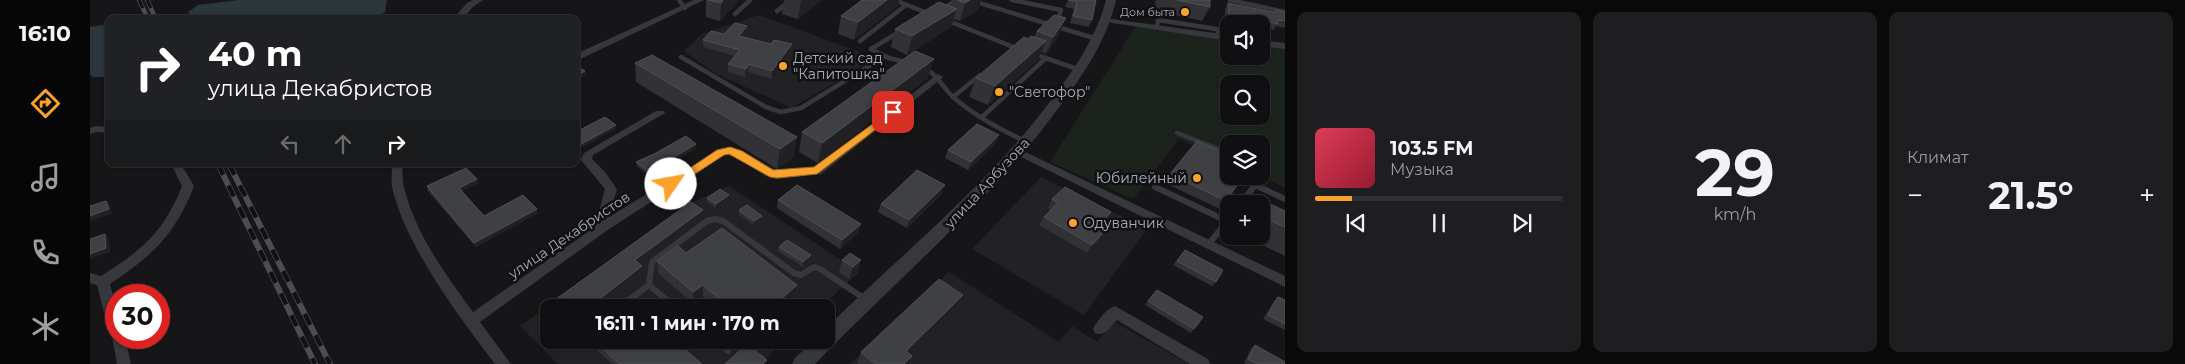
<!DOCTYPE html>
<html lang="ru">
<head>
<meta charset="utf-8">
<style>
	:root { --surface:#101012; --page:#1e1e20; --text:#f1f3f6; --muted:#9c9d9f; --line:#303032; --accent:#f9a22d }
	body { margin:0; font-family:Montserrat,sans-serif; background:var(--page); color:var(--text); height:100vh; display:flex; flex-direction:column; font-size:19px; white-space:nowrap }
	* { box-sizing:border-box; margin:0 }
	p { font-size:16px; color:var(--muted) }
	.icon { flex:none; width:28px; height:28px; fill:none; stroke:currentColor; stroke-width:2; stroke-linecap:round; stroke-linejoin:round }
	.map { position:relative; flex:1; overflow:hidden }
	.side { display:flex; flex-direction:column; gap:12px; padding:12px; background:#09090a; width:900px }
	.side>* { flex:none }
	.banner { position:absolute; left:15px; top:15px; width:475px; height:152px; border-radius:10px; box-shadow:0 1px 4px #0004,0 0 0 1px var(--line); background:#202124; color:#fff; overflow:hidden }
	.fabs { position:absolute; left:1130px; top:15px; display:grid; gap:10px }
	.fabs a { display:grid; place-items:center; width:50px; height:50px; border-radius:10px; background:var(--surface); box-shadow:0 1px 4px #0004,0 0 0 1px var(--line); font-size:25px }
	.speed { position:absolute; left:15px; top:284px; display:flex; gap:10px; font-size:25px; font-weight:700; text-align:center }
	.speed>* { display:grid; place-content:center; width:65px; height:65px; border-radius:50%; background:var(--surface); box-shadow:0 1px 4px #0004,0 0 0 1px var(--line); line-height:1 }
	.speed .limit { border:8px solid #d22; background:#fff; color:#111 }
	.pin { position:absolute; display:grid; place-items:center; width:42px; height:42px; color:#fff; margin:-21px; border-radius:10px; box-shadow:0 2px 8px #0006 }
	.me { position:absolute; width:55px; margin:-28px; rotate:57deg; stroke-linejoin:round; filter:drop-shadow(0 0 4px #0008) }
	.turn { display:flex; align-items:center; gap:18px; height:105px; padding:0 20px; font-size:22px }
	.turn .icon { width:65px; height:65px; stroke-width:2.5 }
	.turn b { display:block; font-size:35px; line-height:42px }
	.lanes { display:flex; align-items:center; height:48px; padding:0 20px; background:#0003; justify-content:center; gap:25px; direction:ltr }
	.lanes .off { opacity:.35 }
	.big { font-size:38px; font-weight:700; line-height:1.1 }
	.side .widget { flex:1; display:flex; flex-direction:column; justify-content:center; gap:8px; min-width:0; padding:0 18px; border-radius:10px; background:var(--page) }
	.side .dial { align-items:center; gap:0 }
	.dial b { font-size:65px; line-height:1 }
	.song { display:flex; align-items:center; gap:15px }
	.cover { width:60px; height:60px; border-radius:8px; background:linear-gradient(135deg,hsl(350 70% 55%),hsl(350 70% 35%)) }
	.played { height:5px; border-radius:2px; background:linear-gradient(90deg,var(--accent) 15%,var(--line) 15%) }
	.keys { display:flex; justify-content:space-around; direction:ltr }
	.heat { display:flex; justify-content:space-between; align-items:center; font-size:28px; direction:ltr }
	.side .tiles { flex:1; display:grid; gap:12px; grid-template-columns:repeat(3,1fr) }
	.trip { position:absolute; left:450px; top:299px; width:295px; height:50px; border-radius:10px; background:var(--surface); box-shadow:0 1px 4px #0004,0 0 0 1px var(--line); font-weight:700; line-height:50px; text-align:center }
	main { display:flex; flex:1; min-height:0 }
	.tabs { display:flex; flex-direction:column; width:90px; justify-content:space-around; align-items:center; background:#060607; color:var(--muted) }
	.tabs .icon { width:35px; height:35px }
	.tabs .selected { color:var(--accent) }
	.tabs b { font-size:22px; color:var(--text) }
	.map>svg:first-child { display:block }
</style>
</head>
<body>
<main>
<nav class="tabs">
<b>16:10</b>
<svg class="icon selected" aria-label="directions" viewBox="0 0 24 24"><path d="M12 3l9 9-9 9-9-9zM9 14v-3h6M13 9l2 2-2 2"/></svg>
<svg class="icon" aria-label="music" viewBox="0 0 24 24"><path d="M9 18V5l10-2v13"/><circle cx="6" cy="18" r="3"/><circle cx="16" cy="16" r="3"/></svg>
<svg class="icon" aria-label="phone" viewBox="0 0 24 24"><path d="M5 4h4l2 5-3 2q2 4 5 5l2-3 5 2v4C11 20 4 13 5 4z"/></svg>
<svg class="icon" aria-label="climate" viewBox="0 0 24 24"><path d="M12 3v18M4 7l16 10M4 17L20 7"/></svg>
</nav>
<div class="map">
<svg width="1195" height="364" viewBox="0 0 1195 364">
	<rect width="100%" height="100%" fill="#161618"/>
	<g fill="#222225">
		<path d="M669,15L786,58L702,108L624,73L594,51L612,34Z"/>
		<path d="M951,177L1057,229L994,315L882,249Z"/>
		<path d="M639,186L769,272L731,307L459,308V340H696L670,364H468L430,326L597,205Z"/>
		<path d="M859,272L969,342L982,326L1007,342L1023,321L1099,364H760Z"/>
	</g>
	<path fill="#1c231c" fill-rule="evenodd" d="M1046,26L1139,40V56H1171V45L1195,49V188L1170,176L1171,144H1139V162L1089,139L1043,199L960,162ZM1139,84H1171V116H1139Z"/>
	<g fill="#2b373d">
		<path d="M148,0H297L295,12L282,19H102L98,12L108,5Z"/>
		<path d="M19,24V77H4L0,75V27Z"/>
	</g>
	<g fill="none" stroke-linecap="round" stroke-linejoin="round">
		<g stroke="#37383d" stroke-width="4.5">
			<path d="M589,0L595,8"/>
			<path d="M804,0L840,14"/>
			<path d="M880,0L1007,39"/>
			<path d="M922,0L971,10L967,22"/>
			<path d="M1140,0L1195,12"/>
			<path d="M853,9L866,0"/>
			<path d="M687,11L701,0"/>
			<path d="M645,14L660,0"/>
			<path d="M856,20L928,49"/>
			<path d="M1067,27L1068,20L1127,29L1130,37"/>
			<path d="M770,41L816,5"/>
			<path d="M781,49L799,58L819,63"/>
			<path d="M781,49L809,32"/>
			<path d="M944,54L990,70"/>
			<path d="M591,57L676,107L691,112L711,108L795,56"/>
			<path d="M835,68C847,75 852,86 862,96C883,115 909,129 935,141"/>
			<path d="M863,97L890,75"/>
			<path d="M892,117L956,58"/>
			<path d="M1087,133L1139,153"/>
		</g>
		<g stroke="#37383d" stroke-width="6">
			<path d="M1165,185L1171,176"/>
			<path d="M1065,187L1137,221"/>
			<path d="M1151,204L1165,185L1195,199"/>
			<path d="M1118,245L1139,219"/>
			<path d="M528,308L559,285"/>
			<path d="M586,308L559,285L562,262L617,221L625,219L633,221L704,273L711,275L724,267L730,269L775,299"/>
			<path d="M624,340L638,351"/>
		</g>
		<g fill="#37383d" fill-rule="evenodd">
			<path d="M383,0H393L383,7L372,19H363L377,3Z"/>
			<path d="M604,0H614L486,61V54Z"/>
			<path d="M1014,18L1139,35V41L1017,22H1014Z"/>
			<path d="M1171,40L1195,43V49L1171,46Z"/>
			<path d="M848,74L853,77L851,79L731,174L687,179L676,176L644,156L634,155L519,229L390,322L421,364H405C368,315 316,247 302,187C301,180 302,171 302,164H312C313,171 312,180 314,187C325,233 355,274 383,312L505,227L515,189L491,160L494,153L566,111H574L575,113L503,155L502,159L515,172L527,189L519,217L631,149L640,148L652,151L687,171L724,168Z"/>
			<path d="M6,126L19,127V133L7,132L0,134V128Z"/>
			<path d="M929,149L1195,276V287L925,154L924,152L925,150Z"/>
			<path d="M81,164H91L104,186C85,235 63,255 20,284L26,307V338H35L41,364H27L22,336L19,332L7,285L0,283V273L11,276C52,250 74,232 92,186Z"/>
			<path d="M1025,306L1118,359L1120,364H1100L1027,320C1020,327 1015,337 1005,333L1003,329C1007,321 1016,309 1025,306Z"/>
		</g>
		<path fill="#37383d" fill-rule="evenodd" d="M1016,0H1026C1017,39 996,71 972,103C902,201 808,278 725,364H702L705,358L724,340H736V328C813,253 898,185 962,99C985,68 1006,38 1016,0Z"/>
		<g stroke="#4a4d52" stroke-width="4.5">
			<g id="rail-far1">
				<path d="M49,0L58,19"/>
				<path d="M57,0L66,19"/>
			</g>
		</g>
		<g stroke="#4a4d52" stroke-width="6">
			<g id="rail">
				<path d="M128,164L225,364"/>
				<path d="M139,164L240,364"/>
			</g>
		</g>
		<use href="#rail-far1" stroke="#111113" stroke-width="3" stroke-dasharray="9" stroke-linecap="butt"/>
		<use href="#rail" stroke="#111113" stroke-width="4.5" stroke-dasharray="12" stroke-linecap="butt"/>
	</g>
	<g fill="#323236">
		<path d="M616,0H649L630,21L616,17Z"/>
		<path d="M694,0H731L708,19L692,14Z"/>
		<path d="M772,0H809L808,6L764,40L748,34L751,16Z"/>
		<path d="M863,0H891L888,10L870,21L864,19L861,27L817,55L801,47L805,29L861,7Z"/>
		<path d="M978,0H1006L1002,20L999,27L980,23L984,9L975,7Z"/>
		<path d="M1066,0H1120V7L1112,21L1063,10Z"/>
		<path d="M1138,3L1184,12L1186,10L1195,12V28L1186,26L1184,30L1173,27L1171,30V24H1141L1135,22V9Z"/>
		<path d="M657,26L656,34L654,37L681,44H702L701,52L682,79L658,72L655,77L638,72V64L645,56L613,47V40L634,34Z"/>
		<path d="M947,31L969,35L956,54L951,52L948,60L898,105L879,97L886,78L938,39L944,37Z"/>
		<path d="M545,63L704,157L687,169L546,82Z"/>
		<path d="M838,78L728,163L709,152L712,132Z"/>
		<path d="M906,143L878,170L855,158L858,150Z"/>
		<path d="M606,148L559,176L547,166L546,162Z"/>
		<path d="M444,164H459L453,168Z"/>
		<path d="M1080,174L1135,178L1136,201L1130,209L1075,183Z"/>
		<path d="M388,183L372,191L394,216L448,213L386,247L338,191L337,186Z"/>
		<path d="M852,193L817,228L788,212L791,204Z"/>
		<path d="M617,198L638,200L626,208L617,202Z"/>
		<path d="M962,199L1021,212L1016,220L1009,229V240L997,253L949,225L954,217L961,210L958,208Z"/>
		<path d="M688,200L769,232L750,249L687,208Z"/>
		<path d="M1178,203L1195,211V256L1154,236H1171V211Z"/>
		<path d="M613,210V214L547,262L553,271L504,308H464L463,307L462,302Z"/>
		<path d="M649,210L672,216L671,220L663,225L649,214Z"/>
		<path d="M689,247L720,259L713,267L688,251Z"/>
		<path d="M1095,250L1126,282L1122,286L1083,265Z"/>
		<path d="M596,253L707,285L705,297L693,308H625L613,297L603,304L568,273L567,261Z"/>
		<path d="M752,260H771L767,272L759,279L749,272Z"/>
		<path d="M1067,290L1104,329L1101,333L1055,305Z"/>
		<path d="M873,295L867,307L819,354L822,356L819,364H767L771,352Z"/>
		<path d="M1188,297L1195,300V330L1173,319L1184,301Z"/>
		<path d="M505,341L612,364H522L506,349Z"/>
		<path d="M1165,345L1195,364H1156L1154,363L1161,349Z"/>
	</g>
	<g fill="#212124">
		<path d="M633,0H649L630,21L631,3Z"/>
		<path d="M712,0H731L708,19L711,1Z"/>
		<path d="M797,0H809L808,6L764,40L768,22Z"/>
		<path d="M880,0H891L888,10L870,21L875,3Z"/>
		<path d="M867,9L861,27L817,55L822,36Z"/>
		<path d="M976,18L969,35L956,54L963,37Z"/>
		<path d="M657,26L656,34L648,43L649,36Z"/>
		<path d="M956,41L948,60L898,105L905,86Z"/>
		<path d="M702,44L701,52L682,79V71Z"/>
		<path d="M844,59L838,78L728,163L732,143Z"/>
		<path d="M659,64L658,72L655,77L656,69Z"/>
		<path d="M495,71L496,75L488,79L489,81L486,82L487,75Z"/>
		<path d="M526,125V129L486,151V147Z"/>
		<path d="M909,135L906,143L878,170L881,162Z"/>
		<path d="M707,137L704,157L687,169L690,149Z"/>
		<path d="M606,144V148L559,176V172Z"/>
		<path d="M452,164H459L453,168Z"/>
		<path d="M387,179L388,183L370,192L369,188Z"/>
		<path d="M855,185L852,193L817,228L819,220Z"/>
		<path d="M639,195L638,200L626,208V204Z"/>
		<path d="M16,201L20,205L22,214L0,221V216Z"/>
		<path d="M447,209L448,213L386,247L384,243Z"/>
		<path d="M613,210V214L545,264V260Z"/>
		<path d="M1021,212L1016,220L1002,236L1007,228Z"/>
		<path d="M672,216L671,220L663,225L664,221Z"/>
		<path d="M771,224L769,232L750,249L752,240Z"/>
		<path d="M1014,232L1009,240L997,253L1002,245Z"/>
		<path d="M15,234L19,238L20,252L0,259V254Z"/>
		<path d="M721,255L720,259L713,267V262Z"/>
		<path d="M771,260L767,272L759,279L763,267Z"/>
		<path d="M552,266L553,271L504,308H498Z"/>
		<path d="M613,285V297L603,304V292Z"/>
		<path d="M707,285L705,297L693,308H681Z"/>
		<path d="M873,295L867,307L811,363L816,351Z"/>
		<path d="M822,356L819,364H814Z"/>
	</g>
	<g fill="#3e4044" stroke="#4f5156">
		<path d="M618,0H633L631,3Z"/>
		<path d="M772,0H797L768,22L751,16Z"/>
		<path d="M867,0H880L875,3Z"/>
		<path d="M979,0H1006L1002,20L983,16L987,2Z"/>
		<path d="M1087,0H1120V7Z"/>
		<path d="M849,2L867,9L822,36L805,29Z"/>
		<path d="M1138,3L1186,13V10L1195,12V21L1187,20L1188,24L1174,21L1175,24L1145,18L1139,16Z"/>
		<path d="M964,15L976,18L963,37L947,31Z"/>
		<path d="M645,23L657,26L649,36L681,44L684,40L702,44L682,71L659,64L656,69L638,64L650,50L613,40L621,31L634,34Z"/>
		<path d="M941,36L956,41L905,86L886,78L934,37L938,39Z"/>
		<path d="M825,51L844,59L732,143L712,132Z"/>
		<path d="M562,55L707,137L690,149L545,63Z"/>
		<path d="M486,66L495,71L487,75L488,77L486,78Z"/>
		<path d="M515,117L526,125L486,147V132Z"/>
		<path d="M887,124L909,135L881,162L858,150Z"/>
		<path d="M596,136L606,144L559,172L546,162L566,153Z"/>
		<path d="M1107,141L1139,155V174L1135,178L1148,184L1136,201L1080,174Z"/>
		<path d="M376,168L387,179L369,188L394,216L433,195L447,209L384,243L337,186Z"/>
		<path d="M827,170L855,185L819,220L791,204Z"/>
		<path d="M707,185L771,224L752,240L688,200Z"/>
		<path d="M975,187L1021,212L1007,228L1014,232L1002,245L954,217L968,203L962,199Z"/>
		<path d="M630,189L639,195L626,204L617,198Z"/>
		<path d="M16,201L19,209L0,216V206Z"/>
		<path d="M601,202L613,210L545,260L552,266L498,308H467L462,302Z"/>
		<path d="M1178,203L1195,211V227L1171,216V213Z"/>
		<path d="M657,205L672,216L664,221L649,210Z"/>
		<path d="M632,228L707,285L681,308H640L613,285L603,292L567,261L588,246L596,253Z"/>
		<path d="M15,234L16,248L0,254V239Z"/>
		<path d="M697,240L721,255L713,262L689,247Z"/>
		<path d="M1095,250L1133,270L1126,282L1087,261Z"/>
		<path d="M760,253L771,260L763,267L752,260Z"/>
		<path d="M849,279L873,295L816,351L822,356L814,364H785L771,352Z"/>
		<path d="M1067,290L1113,317L1104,329L1058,301Z"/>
		<path d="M1188,297L1195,300V324L1178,315Z"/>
		<path d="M506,340H584L612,364H529L505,341Z"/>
		<path d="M657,344L677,360L673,364H635Z"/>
		<path d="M1165,345L1195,362V364H1168L1158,359Z"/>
	</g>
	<path fill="#f9a22d" stroke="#a2691d" d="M803,109L806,110V114L727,174L687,178L680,177L639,154L634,155L585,187L581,188L576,184L627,150L640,147L652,151L683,170L724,167Z"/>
	<g fill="#f9a22d" stroke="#111113" stroke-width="2">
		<circle cx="1095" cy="12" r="5"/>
		<circle cx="693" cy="66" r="5"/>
		<circle cx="909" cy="92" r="5"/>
		<circle cx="1107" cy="178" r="5"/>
		<circle cx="983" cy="223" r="5"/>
	</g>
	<g text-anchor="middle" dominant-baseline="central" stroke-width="5" stroke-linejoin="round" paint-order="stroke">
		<g font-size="11" fill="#a7aeb9" stroke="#111113" text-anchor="end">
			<text x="1085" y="12">Дом быта</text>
		</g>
		<g font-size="14" fill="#a7aeb9" stroke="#111113" text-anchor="start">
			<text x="703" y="58">Детский сад<tspan x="703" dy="16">"Капитошка"</tspan></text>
			<text x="919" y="92">"Светофор"</text>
			<text x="1097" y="178" text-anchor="end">Юбилейный</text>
			<text x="993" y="223">Одуванчик</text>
		</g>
		<g font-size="14" fill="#a7aeb9" stroke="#111113">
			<text transform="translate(897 183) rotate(-47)">улица Арбузова</text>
			<text transform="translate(479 235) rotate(-34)">улица Декабристов</text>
		</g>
	</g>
</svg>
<div class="fabs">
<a><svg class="icon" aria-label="sound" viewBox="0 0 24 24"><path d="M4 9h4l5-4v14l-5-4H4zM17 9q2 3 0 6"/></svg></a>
<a><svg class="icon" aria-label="search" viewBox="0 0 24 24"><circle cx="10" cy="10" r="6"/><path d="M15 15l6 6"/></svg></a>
<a><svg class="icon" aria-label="layers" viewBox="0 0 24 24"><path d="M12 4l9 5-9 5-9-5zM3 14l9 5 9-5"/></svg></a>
<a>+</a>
</div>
<div class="speed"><div class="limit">30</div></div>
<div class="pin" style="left:803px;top:112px;background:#d93025"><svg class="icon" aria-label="arrive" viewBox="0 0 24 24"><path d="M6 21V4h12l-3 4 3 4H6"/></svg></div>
<svg class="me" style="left:581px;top:184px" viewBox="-20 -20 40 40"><circle r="19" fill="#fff"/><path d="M0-13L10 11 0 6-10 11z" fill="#f9a22d"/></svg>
<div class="trip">16:11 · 1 мин · 170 m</div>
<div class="banner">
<div class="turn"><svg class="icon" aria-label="right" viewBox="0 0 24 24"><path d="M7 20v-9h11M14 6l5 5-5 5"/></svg><div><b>40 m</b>улица Декабристов</div></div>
<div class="lanes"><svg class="icon off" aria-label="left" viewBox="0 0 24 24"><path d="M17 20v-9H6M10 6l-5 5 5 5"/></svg><svg class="icon off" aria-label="ahead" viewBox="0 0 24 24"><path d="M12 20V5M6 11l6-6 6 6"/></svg><svg class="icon" aria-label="right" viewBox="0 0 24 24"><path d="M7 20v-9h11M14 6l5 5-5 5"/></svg></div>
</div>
</div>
<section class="side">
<div class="tiles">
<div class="widget">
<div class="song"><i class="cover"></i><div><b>103.5 FM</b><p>Музыка</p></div></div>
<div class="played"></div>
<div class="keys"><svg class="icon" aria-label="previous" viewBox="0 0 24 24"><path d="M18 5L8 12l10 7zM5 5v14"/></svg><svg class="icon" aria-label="pause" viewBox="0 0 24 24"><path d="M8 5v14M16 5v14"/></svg><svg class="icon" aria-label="next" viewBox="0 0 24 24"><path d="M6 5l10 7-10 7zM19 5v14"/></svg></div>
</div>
<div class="widget dial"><b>29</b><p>km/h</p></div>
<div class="widget"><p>Климат</p>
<div class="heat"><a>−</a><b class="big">21.5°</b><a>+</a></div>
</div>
</div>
</section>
</main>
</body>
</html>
